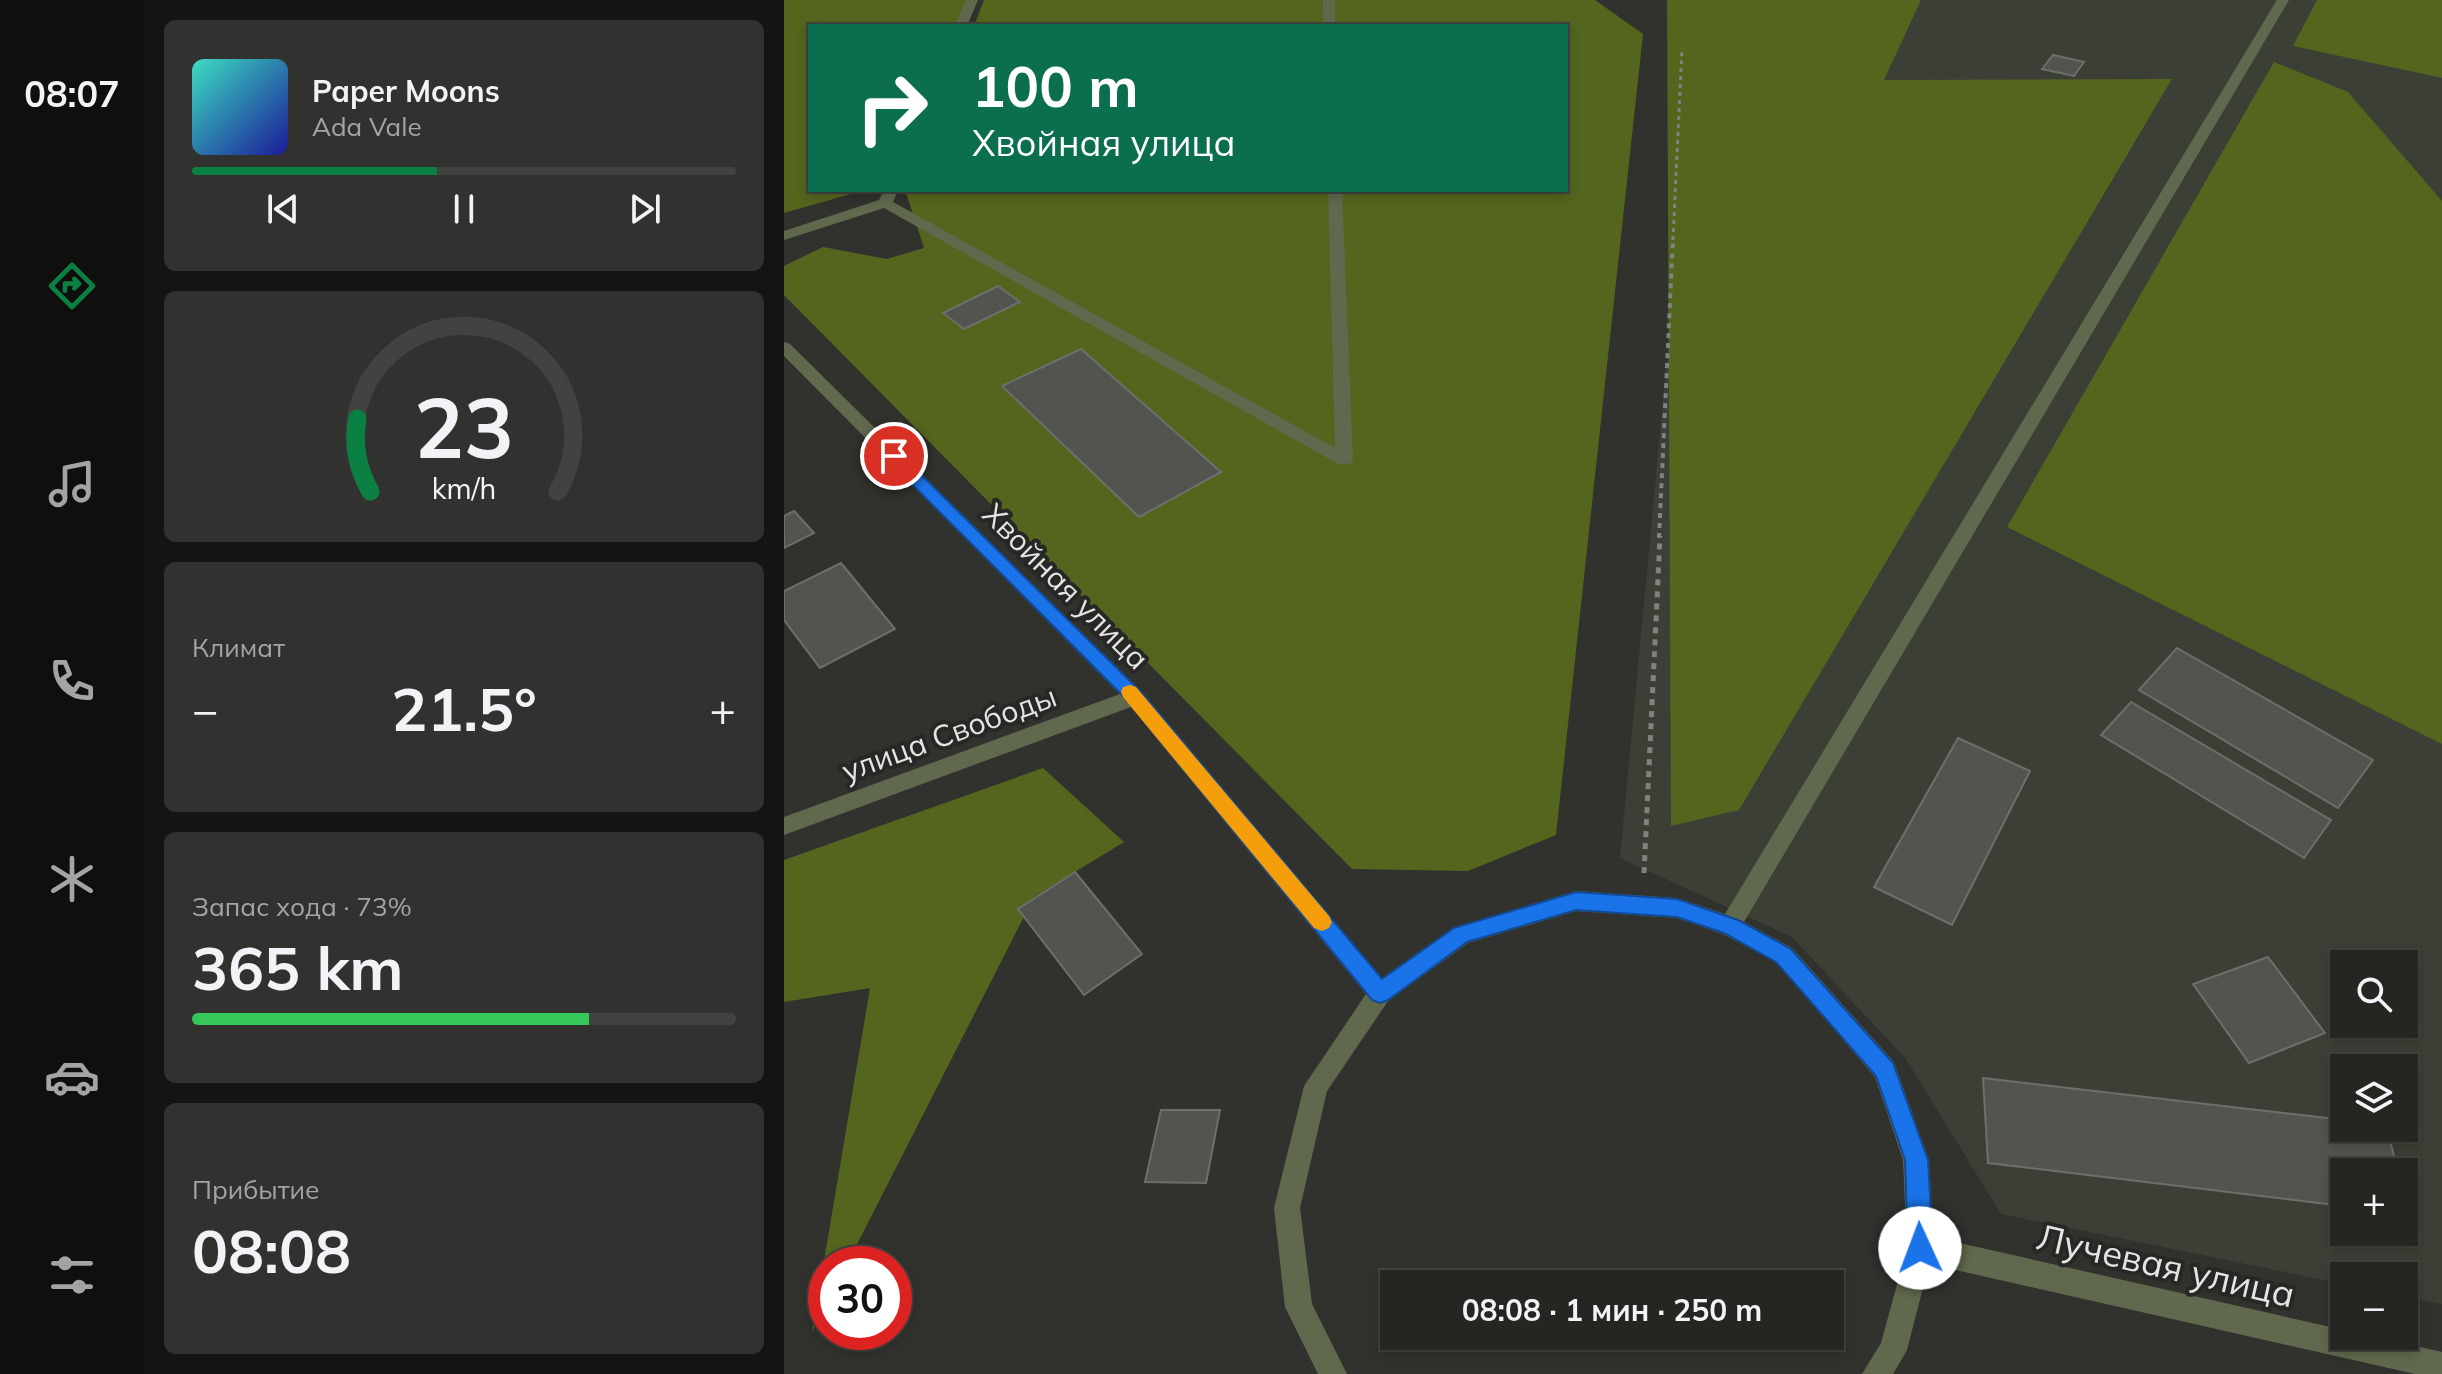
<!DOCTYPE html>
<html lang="ru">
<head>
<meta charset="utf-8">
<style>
	:root { --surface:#252622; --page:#31322f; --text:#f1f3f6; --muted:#a3a5a5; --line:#424340; --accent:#0b8043 }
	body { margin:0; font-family:Mulish,sans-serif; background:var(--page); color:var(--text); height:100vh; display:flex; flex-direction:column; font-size:30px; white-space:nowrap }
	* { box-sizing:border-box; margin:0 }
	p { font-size:26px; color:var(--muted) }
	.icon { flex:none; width:44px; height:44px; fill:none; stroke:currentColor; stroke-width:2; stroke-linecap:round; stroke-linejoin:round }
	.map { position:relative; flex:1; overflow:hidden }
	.drawer { display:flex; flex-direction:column; gap:20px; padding:20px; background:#141513; width:640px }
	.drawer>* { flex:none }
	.banner { position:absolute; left:24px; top:24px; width:760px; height:168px; border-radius:0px; box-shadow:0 4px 12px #0003,0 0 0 2px var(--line); background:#0b6e4f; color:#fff; overflow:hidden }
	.buttons { position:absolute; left:1546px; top:950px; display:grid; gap:16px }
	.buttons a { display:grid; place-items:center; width:88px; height:88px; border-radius:0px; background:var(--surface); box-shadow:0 4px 12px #0003,0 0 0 2px var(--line); font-size:40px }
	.speed { position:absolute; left:24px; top:1246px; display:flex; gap:16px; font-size:40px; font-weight:700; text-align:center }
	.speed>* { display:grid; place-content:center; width:104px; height:104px; border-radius:50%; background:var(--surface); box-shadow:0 4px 12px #0003,0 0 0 2px var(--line); line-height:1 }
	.speed .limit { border:12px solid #d22; background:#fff; color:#111 }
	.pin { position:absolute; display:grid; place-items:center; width:68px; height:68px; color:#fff; margin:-34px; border:4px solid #fff; border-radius:50%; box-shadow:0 2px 8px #0007 }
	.me { position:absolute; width:88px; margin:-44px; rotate:358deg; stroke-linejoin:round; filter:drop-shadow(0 0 6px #0008) }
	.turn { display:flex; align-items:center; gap:28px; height:168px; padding:0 32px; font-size:36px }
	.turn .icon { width:104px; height:104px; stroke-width:2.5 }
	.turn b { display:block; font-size:56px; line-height:68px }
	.big { font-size:60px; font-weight:700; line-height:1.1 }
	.drawer .widget { flex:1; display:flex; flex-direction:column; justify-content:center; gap:12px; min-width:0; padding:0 28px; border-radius:12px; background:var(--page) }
	.drawer .dial { align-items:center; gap:0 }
	.dial svg { height:208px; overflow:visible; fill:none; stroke:var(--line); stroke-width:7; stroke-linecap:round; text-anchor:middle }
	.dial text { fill:var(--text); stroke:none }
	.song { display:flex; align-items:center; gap:24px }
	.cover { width:96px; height:96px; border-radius:12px; background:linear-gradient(135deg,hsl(170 70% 55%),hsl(240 70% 35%)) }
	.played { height:8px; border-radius:4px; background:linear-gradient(90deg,var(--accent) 45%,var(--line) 45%) }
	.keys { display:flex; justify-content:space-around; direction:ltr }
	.heat { display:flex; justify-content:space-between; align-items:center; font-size:44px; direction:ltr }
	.charge { height:12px; border-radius:6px; background:linear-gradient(90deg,#34c759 73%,var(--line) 0) }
	.trip { position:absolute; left:596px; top:1270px; width:464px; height:80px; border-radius:0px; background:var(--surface); box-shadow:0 4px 12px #0003,0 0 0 2px var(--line); font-weight:700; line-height:80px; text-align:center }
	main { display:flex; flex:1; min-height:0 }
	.tabs { display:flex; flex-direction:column; width:144px; justify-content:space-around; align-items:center; background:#0f0f0e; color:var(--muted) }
	.tabs .icon { width:56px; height:56px }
	.tabs .on { color:var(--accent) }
	.tabs b { font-size:36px; color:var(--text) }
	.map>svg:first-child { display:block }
</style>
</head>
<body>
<main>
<nav class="tabs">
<b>08:07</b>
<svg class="icon on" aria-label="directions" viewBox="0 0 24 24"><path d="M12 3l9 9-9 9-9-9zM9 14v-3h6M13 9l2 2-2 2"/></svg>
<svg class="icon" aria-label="music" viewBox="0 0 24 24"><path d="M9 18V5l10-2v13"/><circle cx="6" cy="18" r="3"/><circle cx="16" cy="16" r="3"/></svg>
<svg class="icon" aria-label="phone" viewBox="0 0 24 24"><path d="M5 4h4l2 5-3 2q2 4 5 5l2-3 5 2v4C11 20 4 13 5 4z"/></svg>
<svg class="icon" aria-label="climate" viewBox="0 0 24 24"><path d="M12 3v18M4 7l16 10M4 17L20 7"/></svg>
<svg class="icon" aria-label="car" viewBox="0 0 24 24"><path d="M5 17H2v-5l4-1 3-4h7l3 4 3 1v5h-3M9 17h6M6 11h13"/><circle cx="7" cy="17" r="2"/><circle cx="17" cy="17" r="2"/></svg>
<svg class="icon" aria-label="filters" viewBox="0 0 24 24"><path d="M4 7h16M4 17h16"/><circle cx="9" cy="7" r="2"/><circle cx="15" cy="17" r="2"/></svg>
</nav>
<section class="drawer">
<div class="widget">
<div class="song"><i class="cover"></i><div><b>Paper Moons</b><p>Ada Vale</p></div></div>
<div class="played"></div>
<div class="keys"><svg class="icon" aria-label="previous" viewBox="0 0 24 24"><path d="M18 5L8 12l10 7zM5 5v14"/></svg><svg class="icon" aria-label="pause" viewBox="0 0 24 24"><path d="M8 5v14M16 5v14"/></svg><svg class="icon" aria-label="next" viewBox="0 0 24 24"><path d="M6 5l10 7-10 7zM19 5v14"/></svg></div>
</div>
<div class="widget dial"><svg viewBox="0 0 100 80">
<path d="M14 69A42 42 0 1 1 86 69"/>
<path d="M14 69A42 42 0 0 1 9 41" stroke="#0b8043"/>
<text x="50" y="56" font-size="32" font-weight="700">23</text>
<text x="50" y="72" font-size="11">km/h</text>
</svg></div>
<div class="widget"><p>Климат</p>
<div class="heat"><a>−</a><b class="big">21.5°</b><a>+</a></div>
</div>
<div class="widget"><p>Запас хода · 73%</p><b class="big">365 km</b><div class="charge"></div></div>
<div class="widget"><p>Прибытие</p><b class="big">08:08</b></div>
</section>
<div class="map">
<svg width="1658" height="1374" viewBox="0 0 1658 1374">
	<rect width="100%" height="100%" fill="#31322e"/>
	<path fill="#3c3f36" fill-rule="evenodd" d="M899,0H1658V1304L1620,1297V1276H1560V1284L1217,1214L1122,1059L1008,937L836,858L915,20ZM1560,964H1620V1024H1560ZM1560,1068H1620V1128H1560ZM1560,1172H1620V1232H1560Z"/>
	<g fill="#54651e">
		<path d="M0,0H185L174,26H26V190H81L0,213Z"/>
		<path d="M200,0H811L859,34L772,835L684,871L568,869L0,295V266L39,247L103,259L140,248L121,190H782V26H190Z"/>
		<path d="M883,0H1137L1100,80L1388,79L955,810L887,826Z"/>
		<path d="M1533,0H1658V78L1509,46Z"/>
		<path d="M1490,62L1564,92L1658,201V744L1223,527Z"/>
		<path d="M259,768L340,842L250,897L63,1264H42V1304L28,1332L86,988L0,1002V860Z"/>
	</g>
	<g fill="#525450" stroke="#6e6f6b" stroke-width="2">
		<path d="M1269,55L1300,62L1290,76L1258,69Z"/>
		<path d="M214,286L236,302L180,329L159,313Z"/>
		<path d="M297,349L437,472L355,517L218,386Z"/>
		<path d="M10,511L30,533L0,548V516Z"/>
		<path d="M57,563L111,629L36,668L0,620V591Z"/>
		<path d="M1393,648L1589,760L1554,808L1355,690Z"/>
		<path d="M1347,702L1547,820L1520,858L1317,735Z"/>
		<path d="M1174,738L1246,771L1168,925L1090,887Z"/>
		<path d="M291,872L358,954L300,995L234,909Z"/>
		<path d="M1484,957L1541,1033L1465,1063L1409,984Z"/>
		<path d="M1199,1078L1560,1120V1128H1603L1614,1172H1560V1206L1204,1163Z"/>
		<path d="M377,1110H436L422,1183L361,1182Z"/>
	</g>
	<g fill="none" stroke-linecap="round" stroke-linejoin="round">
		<path stroke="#81827f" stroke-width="3" stroke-dasharray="4 4" stroke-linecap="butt" d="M889,240L898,48"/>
		<path stroke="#81827f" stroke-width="4" stroke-dasharray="5 5" stroke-linecap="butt" d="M875,538L889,238"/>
		<path stroke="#81827f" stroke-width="5" stroke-dasharray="6 6" stroke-linecap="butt" d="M860,873L876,536"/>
		<g fill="#60694d" fill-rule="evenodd">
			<path d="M182,0H194L183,26H171Z"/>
			<rect x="539" y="0" width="12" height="26"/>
			<path d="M100,190H114L109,202L551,448L544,190H558L569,460L566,464H554L100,208L0,240V231L95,200Z"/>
		</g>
		<path fill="#60694d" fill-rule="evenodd" d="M1493,0H1505L960,922L1008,948L1110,1062L1145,1160L1149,1237L1560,1330V1336H1587L1658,1352V1374H1631L1145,1264L1123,1350L1109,1374H1078L1097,1343L1123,1248L1119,1160L1091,1077L992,962L939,934L893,918L792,911L684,943L604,1001L543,1091L516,1208L528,1304L563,1374H534L501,1307L490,1208L520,1086L582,994L347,707L0,835V817L336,694L0,356V342L6,344L358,692L598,978L669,928L792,891L893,898L941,914Z"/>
	</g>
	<path fill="#1a73e8" stroke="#114b97" stroke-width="2" d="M110,451L115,453L357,692L598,979L670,928L792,892L893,899L954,920L1007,949L1109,1063L1144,1160L1149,1248L1145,1256L1136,1260L1128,1256L1124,1248L1121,1160L1092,1076L992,962L940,933L893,917L792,910L683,942L604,1000L596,1003L588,1000L345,702L104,460L102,456Z"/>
	<path fill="#f59e0b" d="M346,685L352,687L545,916L548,922L545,928L538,931L530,928L339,697L337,692L339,687Z"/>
	<g text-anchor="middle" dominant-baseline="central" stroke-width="8" stroke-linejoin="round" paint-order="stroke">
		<g font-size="30" fill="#e4e5e3" stroke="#272825">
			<text transform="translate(282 586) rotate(45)">Хвойная улица</text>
			<text transform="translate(165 733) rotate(-20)">улица Свободы</text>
		</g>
		<g font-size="36" fill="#e4e5e3" stroke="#272825">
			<text transform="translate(1382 1265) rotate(13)">Лучевая улица</text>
		</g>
	</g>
</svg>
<div class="buttons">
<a><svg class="icon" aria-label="search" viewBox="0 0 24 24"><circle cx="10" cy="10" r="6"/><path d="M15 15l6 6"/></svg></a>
<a><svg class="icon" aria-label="layers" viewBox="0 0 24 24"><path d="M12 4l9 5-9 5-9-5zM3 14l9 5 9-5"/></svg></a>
<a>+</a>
<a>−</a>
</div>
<div class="speed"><div class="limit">30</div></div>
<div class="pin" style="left:110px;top:456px;background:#d93025"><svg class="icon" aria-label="arrive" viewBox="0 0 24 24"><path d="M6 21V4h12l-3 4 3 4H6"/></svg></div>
<svg class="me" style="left:1136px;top:1248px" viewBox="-20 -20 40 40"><circle r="19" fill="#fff"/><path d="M0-13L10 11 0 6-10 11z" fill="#1a73e8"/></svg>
<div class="trip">08:08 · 1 мин · 250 m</div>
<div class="banner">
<div class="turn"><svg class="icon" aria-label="right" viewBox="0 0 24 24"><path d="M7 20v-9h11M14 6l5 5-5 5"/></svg><div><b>100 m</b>Хвойная улица</div></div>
</div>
</div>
</main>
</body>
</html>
